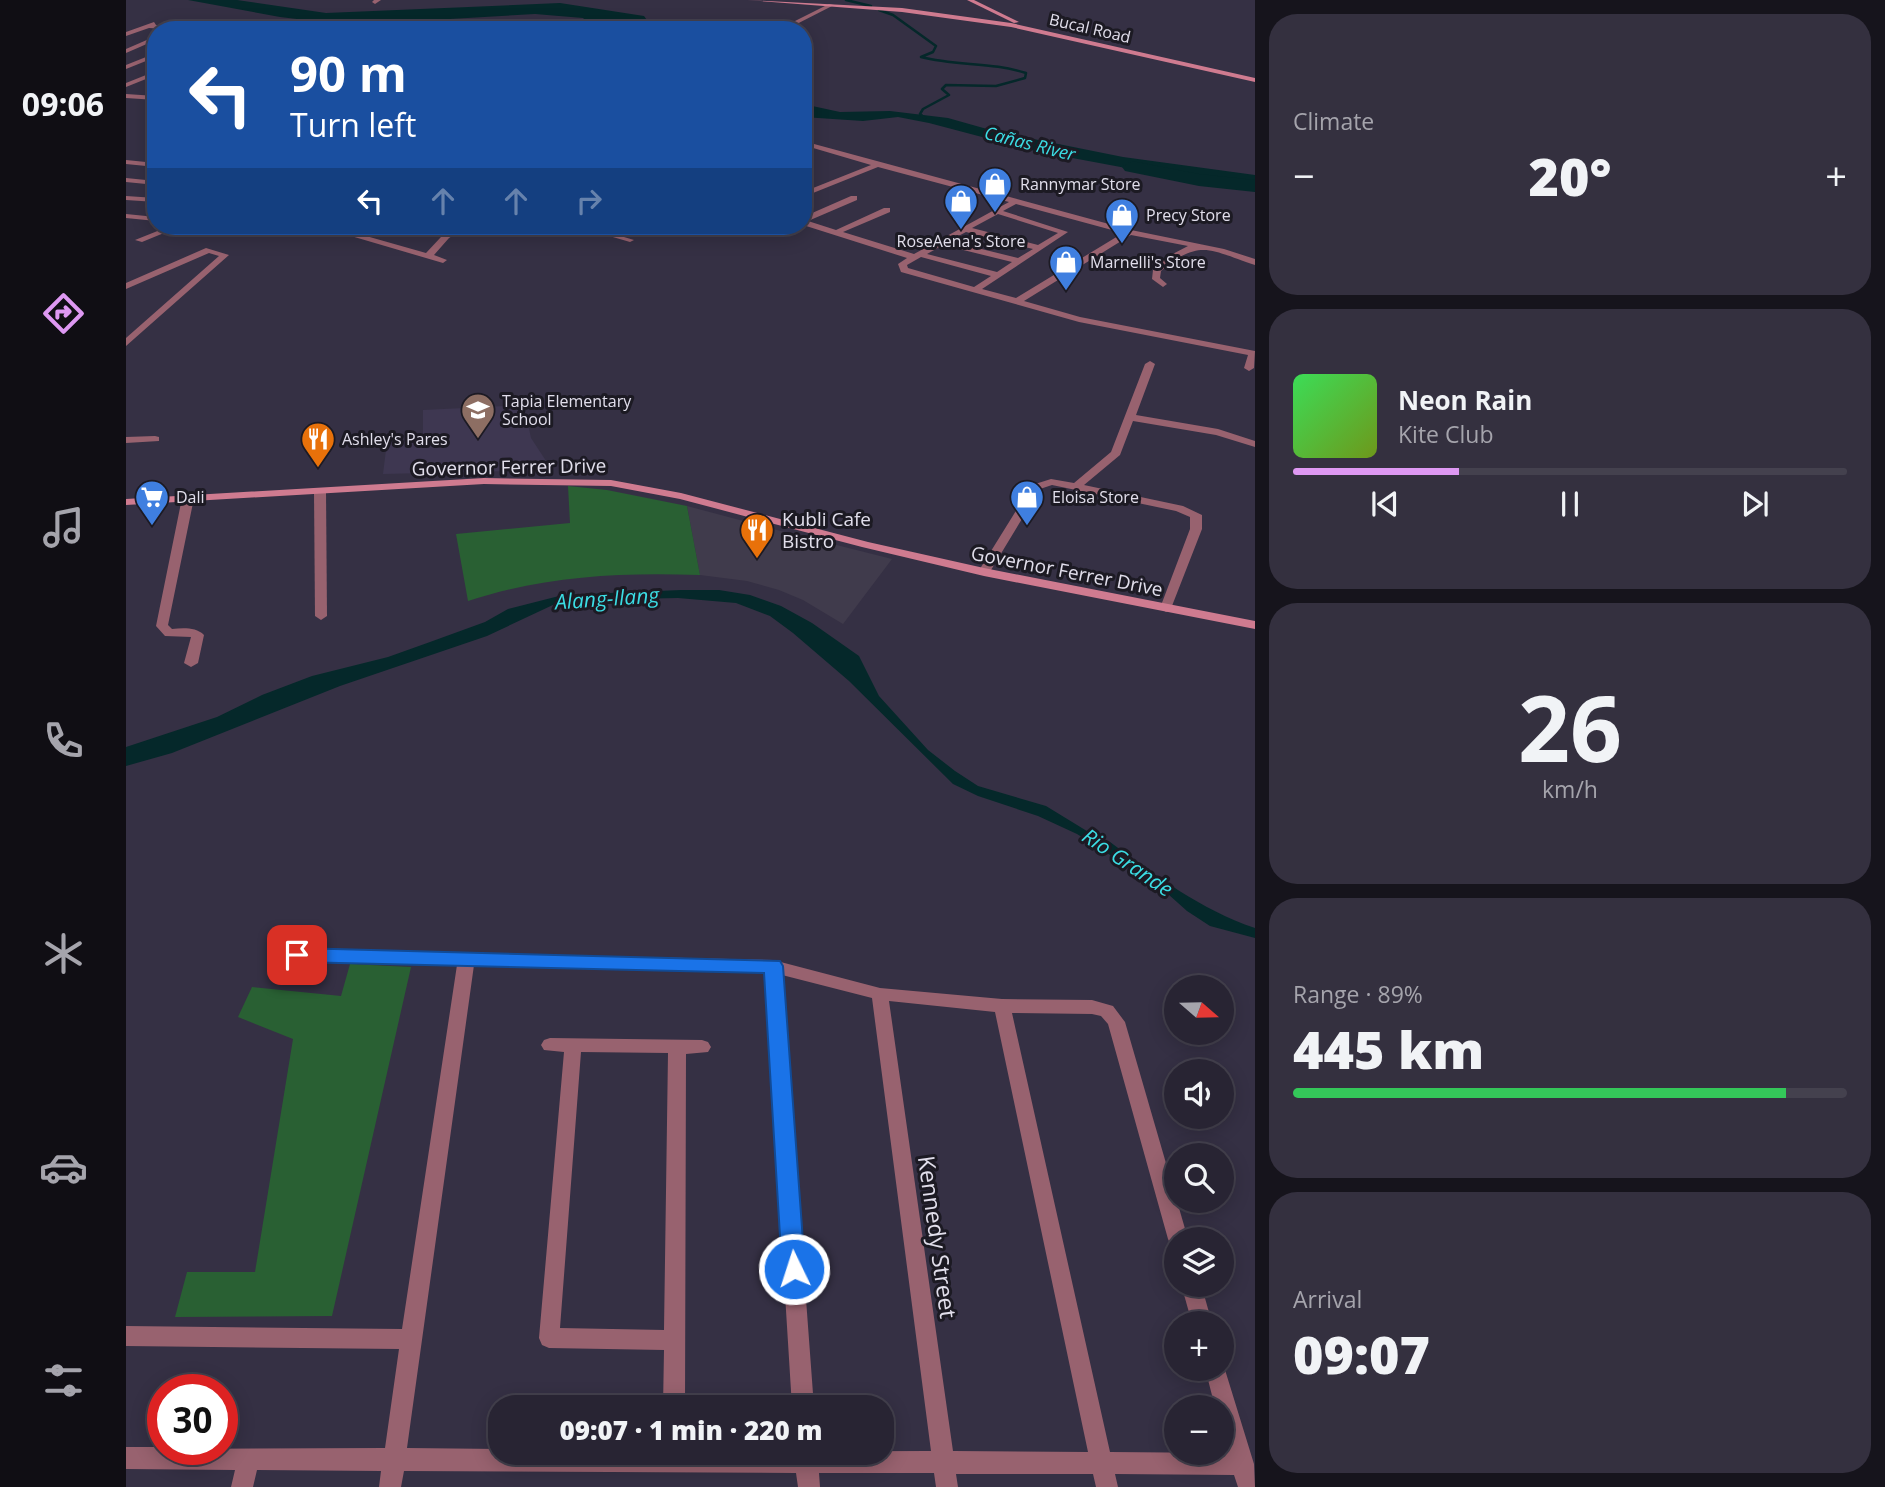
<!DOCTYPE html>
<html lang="en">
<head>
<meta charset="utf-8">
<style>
	:root { --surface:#282433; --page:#34303f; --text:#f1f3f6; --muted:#a5a4ac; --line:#44414e; --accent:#de98f2 }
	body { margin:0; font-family:"Open Sans",sans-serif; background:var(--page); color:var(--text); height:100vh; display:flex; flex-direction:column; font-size:26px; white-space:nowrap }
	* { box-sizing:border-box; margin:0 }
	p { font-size:23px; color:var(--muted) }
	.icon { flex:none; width:38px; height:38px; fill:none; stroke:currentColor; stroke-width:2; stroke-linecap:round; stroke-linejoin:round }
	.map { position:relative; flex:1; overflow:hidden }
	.sheet { display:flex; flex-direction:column; gap:14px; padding:14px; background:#16141c; width:630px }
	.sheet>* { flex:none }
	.banner { position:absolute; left:21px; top:21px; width:665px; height:214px; border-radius:28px; box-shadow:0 4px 18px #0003,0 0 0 2px var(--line); background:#1a4fa0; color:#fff; overflow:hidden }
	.needle { width:46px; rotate:110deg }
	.buttons { position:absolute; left:1038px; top:975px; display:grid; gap:14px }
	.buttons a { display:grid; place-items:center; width:70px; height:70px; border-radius:50%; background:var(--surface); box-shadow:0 4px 18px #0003,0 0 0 2px var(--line); font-size:35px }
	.speed { position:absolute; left:21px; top:1374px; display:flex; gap:14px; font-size:35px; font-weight:700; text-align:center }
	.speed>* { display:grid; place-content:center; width:91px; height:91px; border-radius:50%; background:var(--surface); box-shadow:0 4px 18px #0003,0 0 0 2px var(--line); line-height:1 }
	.speed .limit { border:10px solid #d22; background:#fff; color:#111 }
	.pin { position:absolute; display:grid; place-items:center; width:60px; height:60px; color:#fff; margin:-30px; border-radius:14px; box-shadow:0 4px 10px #0006 }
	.me { position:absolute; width:77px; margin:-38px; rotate:356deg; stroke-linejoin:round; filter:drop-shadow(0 0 5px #0008) }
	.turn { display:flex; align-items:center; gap:24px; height:147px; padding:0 28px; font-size:32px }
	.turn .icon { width:91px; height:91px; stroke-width:2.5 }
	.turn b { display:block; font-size:49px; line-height:60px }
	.lanes { display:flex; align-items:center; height:66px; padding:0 28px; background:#0003; justify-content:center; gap:35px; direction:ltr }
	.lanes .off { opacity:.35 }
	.big { font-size:52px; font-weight:800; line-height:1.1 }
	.sheet .widget { flex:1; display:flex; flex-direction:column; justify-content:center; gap:10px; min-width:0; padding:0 24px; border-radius:28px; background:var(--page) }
	.sheet .dial { align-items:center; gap:0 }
	.dial b { font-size:91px; line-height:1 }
	.song { display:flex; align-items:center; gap:21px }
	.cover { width:84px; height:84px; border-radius:10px; background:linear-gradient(135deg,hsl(130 70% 55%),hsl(80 70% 35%)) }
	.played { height:7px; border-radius:4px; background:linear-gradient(90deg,var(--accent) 30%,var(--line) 30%) }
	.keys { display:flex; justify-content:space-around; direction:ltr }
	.heat { display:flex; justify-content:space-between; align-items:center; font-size:38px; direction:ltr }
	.charge { height:10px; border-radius:5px; background:linear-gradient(90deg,#34c759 89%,var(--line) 0) }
	.trip { position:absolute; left:362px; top:1395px; width:406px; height:70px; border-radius:28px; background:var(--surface); box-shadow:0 4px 18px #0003,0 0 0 2px var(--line); font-weight:800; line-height:70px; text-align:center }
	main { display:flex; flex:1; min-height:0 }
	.menu { display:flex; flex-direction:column; width:126px; justify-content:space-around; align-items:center; background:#100e14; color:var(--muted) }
	.menu .icon { width:49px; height:49px }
	.menu .active { color:var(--accent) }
	.menu b { font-size:32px; color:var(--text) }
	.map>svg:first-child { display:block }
</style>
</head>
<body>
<main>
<nav class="menu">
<b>09:06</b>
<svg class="icon active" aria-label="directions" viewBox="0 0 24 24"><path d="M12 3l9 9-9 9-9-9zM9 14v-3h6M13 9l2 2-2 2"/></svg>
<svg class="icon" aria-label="music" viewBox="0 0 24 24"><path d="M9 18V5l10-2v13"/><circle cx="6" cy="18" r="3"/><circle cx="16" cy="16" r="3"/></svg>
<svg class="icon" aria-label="phone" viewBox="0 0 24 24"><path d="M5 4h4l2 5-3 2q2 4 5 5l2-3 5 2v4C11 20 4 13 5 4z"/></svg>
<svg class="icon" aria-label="climate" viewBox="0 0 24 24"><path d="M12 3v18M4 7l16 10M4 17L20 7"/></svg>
<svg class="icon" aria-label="car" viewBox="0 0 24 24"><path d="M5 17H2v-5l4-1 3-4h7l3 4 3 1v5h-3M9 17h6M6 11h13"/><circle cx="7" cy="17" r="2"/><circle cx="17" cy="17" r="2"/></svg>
<svg class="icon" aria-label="filters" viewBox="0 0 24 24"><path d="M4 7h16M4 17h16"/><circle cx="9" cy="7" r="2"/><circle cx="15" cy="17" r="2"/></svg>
</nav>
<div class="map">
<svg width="1129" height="1487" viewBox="0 0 1129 1487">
	<rect width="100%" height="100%" fill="#353044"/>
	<path fill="#403b4c" d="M561,506L651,530L766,559L717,624L677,600L653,590L621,581L574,575Z"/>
	<path fill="#3e3751" d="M398,405L405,438L426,470L257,474L261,442H297V410Z"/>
	<g fill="#296033">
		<path d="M442,486L481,490L561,506L574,575C494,572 418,576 342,601L330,534L444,523Z"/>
		<path d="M224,964L285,967L206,1316L49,1317L61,1272H129L167,1039L112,1017L126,987L215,996Z"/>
	</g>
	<g fill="#05282a">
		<path d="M62,0H111L200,13L434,3L518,16L523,23L518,30H440L462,23L457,18L409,14L221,25L154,17Z"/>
		<path d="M677,104L714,112L764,111L822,118L868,131L997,157L1129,175V185L1032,174L909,151L803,123L772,117L737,121L677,117Z"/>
		<path d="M555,590H593L624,595L655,606L686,623L733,656L753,696L802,750L829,771L852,786L920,806L969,836L984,842C1029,875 1075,910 1129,928V938L1084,926L1061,911L1033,886L951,834L912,816L852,796L827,784L723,681L667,633L644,616L610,603L552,598L456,600L429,604L361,636L214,686L46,753L0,766V747L91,717L136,695L186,676L262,657L304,642L359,622L382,609L437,595Z"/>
	</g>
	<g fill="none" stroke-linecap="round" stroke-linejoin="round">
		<g stroke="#05282a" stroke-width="2.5">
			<path d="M720,0L745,6"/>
			<path d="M753,10L767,15L810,46L807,52L795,57C830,66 866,62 900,73L899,78L870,86L820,85L816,89L823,95L797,109L794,114L799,118"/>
		</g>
		<path fill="#05282a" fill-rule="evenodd" d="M1006,161L1073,174L1129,180V192L1073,186L999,171L996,167Z"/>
		<g fill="#98626f" fill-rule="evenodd">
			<path d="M248,0H255L249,4L246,2Z"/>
			<path d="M703,4L708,5L659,30H651Z"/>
			<path d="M28,22L30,25L55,30L23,28L0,36V32Z"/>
			<path d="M30,36V40L0,53V49Z"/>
			<path d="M30,53V57L0,69V65Z"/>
			<path d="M30,71V75L0,87V83Z"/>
			<path d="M0,94L30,96V100L0,98Z"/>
			<path d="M677,141L1005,230L1098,249L1129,259V265C1085,251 1075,237 1035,271L1034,278L1041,284L1037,287L1026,279L1027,270L1041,257L1062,246L1005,235L898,301L954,317L1129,351L1128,368L1123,371L1118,368L1122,355L953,322L775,272L772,264L781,258L677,225V217L725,196H731V200L682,221L710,230L758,208H764V212L717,232L788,254L883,202L752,167L677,197V192L745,165L677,145ZM890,204L997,233L890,298L856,289L942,232L877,211ZM872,214L932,233L912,245L846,228ZM840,232L907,249L892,258L823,241ZM817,245L886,262L871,272L801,254ZM795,257L865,276L848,287L782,268L781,265Z"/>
			<path d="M0,160L30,163V167L0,164Z"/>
			<path d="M0,178L30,181V185L0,182Z"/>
			<path d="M0,196L30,198V202L0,200Z"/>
			<path d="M0,214L30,217V221L0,218Z"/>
			<path d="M44,226H55L16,242L9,240Z"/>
			<path d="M137,226H164L226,232L300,253L315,237L280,226H292L319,233L333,226H342L323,238L308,255L321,260L317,263L225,236L141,228Z"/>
			<path d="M449,226H461L508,240L504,242Z"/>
			<path d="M80,248L103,255L0,346V338L93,256L83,253L0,289V283Z"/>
			<path d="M1024,361L1029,364L1010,415L1092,429L1129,441V447L1090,435L1007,421L994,455L958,485L1057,506L1076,515V529L1044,611L1040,612L1034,608L1064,529V517L1050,511L926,485L914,489L862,575H854L852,572L906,485L925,479L948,483L985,452L1019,364Z"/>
			<path d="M29,436L33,437V441L0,443V437Z"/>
			<path d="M194,488L200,491L201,616L195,620L189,616L188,491Z"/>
			<path d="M62,495L68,498L42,625L46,629C57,628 70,627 78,635L72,663L65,667L58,663L65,637L39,636L30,626L56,498Z"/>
			<path d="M171,949L647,960L754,988L876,999L966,1000L987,1006L999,1022L1062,1239H1050V1247L1045,1245L1042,1239L982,1024L975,1016L966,1014L886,1013L984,1452L1102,1453L1096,1429V1407H1089L1079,1368H1096V1360L1128,1464L1129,1487H1112L1108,1475L989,1474L992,1487H970L967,1474H830L832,1487H810L808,1473H693L694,1487H672L670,1473L278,1471L275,1487H253L255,1471L131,1470L127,1487H105L109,1470L0,1469V1447H37V1449L259,1448L273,1349L0,1346V1326L276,1329L331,965L171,961L165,959L163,955L165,951ZM348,965L639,972L666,1407H688L656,975L746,998L805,1451L374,1452V1449L281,1448ZM763,1001L869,1012L962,1452L827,1451Z"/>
			<path d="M424,1038L576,1040L582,1042L585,1047L582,1052L560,1054L559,1407H537L538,1350L423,1348L416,1345L413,1338L438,1052L418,1050L415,1045L418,1040ZM455,1052L542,1053L538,1330L434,1328Z"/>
			<path d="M1055,1284H1075L1086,1323H1066Z"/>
		</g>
		<g fill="#cf7b90" fill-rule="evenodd">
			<path d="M621,0L776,8L885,23L1129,78V82L885,27L776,12Z"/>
			<path d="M841,0H848L893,22L888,23Z"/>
			<path d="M358,478L485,480L555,493L742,542L858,568L1129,621V629L858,576L736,547L554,499L485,486L358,484L0,505V499Z"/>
		</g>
	</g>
	<path fill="#1a73e8" stroke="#114b97" stroke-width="2" d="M171,948L654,961L657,966L679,1269L676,1277L668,1280L660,1277L656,1269L638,973L171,962L165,960L162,955L165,950Z"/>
	<defs>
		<g id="shop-pin" transform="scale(1.75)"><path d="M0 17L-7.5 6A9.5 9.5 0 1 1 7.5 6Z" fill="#3f7fe0" stroke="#1c1a23"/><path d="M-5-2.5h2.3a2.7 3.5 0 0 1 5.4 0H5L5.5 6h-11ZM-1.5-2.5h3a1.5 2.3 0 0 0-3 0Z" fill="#fff"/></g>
		<g id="school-pin" transform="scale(1.75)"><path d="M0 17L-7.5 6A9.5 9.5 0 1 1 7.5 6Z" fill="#8d6e63" stroke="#1c1a23"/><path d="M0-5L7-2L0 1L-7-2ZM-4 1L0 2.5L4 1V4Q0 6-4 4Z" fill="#fff"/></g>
		<g id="restaurant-pin" transform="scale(1.75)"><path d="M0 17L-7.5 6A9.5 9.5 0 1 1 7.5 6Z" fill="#e8710a" stroke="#1c1a23"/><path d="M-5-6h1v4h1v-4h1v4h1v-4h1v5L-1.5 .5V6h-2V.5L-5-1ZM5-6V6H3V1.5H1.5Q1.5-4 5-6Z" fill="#fff"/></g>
		<g id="supermarket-pin" transform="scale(1.75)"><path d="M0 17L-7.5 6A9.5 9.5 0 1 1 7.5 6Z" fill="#3f7fe0" stroke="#1c1a23"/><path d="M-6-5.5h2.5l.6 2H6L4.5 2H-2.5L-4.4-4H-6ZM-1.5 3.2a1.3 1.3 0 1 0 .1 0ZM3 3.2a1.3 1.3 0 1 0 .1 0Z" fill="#fff"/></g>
	</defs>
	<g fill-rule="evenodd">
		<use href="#shop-pin" x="869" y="184"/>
		<use href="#shop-pin" x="835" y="201"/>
		<use href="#shop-pin" x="996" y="215"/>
		<use href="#shop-pin" x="940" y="262"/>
		<use href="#school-pin" x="352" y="410"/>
		<use href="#restaurant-pin" x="192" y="439"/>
		<use href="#supermarket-pin" x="26" y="497"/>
		<use href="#shop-pin" x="901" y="497"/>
		<use href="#restaurant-pin" x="631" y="530"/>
	</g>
	<g text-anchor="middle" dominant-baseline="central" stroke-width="6" stroke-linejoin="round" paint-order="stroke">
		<g font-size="16" fill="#e1deeb" stroke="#1c1a23">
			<text transform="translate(964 28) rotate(13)">Bucal Road</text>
		</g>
		<g font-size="16" fill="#e1deeb" stroke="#1c1a23" text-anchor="start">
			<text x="894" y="184">Rannymar Store</text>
			<text x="1020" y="215">Precy Store</text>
			<text x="835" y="241" text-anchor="middle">RoseAena's Store</text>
			<text x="964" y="262">Marnelli's Store</text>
			<text x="376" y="401">Tapia Elementary<tspan x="376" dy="18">School</tspan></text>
			<text x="216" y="439">Ashley's Pares</text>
			<text x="50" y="497">Dali</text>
			<text x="926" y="497">Eloisa Store</text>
		</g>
		<g font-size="18" font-style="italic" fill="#3bdde4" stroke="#1c1a23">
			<text transform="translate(904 143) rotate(14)">Cañas River</text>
		</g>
		<g font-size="19" fill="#e1deeb" stroke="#1c1a23">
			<text transform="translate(383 467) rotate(-1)">Governor Ferrer Drive</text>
			<text transform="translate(941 571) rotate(11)">Governor Ferrer Drive</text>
		</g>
		<g font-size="19" fill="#e1deeb" stroke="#1c1a23" text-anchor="start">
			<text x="656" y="519">Kubli Cafe<tspan x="656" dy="22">Bistro</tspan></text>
		</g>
		<g font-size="21" font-style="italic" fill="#3bdde4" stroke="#1c1a23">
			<text transform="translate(481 598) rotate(-4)">Alang-Ilang</text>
			<text transform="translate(1002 862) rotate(34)">Rio Grande</text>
		</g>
		<g font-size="23" fill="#e1deeb" stroke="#1c1a23">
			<text transform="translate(812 1237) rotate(82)">Kennedy Street</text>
		</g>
	</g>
</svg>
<div class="buttons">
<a><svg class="needle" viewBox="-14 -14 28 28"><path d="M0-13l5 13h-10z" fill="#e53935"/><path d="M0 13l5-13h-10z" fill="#a5a4ac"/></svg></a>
<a><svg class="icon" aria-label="sound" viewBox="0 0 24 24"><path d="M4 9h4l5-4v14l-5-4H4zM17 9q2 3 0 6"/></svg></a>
<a><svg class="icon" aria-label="search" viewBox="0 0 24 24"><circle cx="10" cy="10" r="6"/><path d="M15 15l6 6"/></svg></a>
<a><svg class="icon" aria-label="layers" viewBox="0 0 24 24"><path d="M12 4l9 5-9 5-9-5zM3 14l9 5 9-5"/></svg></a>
<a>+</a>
<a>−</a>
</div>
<div class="speed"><div class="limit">30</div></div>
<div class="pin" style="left:171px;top:955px;background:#d93025"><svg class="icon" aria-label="arrive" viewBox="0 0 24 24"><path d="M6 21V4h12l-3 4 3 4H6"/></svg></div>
<svg class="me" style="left:668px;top:1269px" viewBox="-20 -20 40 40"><circle r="17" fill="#1a73e8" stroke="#fff" stroke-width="3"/><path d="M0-11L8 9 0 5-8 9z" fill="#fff"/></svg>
<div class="trip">09:07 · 1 min · 220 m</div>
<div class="banner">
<div class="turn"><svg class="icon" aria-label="left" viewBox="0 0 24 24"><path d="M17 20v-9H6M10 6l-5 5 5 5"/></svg><div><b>90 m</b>Turn left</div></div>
<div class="lanes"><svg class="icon" aria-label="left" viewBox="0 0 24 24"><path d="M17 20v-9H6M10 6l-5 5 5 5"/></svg><svg class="icon off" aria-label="ahead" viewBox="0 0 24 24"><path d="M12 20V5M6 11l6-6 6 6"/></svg><svg class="icon off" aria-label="ahead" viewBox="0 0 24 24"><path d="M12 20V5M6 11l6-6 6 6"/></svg><svg class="icon off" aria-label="right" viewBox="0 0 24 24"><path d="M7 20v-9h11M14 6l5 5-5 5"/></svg></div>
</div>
</div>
<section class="sheet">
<div class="widget"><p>Climate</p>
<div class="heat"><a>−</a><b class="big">20°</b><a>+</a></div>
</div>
<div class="widget">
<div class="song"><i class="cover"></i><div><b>Neon Rain</b><p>Kite Club</p></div></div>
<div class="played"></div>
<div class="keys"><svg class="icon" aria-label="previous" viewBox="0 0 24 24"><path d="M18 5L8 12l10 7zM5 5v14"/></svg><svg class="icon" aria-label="pause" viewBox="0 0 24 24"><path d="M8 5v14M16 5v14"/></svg><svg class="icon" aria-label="next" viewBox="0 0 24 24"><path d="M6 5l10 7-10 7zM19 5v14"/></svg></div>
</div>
<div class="widget dial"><b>26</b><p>km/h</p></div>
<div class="widget"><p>Range · 89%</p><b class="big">445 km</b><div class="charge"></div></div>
<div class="widget"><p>Arrival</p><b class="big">09:07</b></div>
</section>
</main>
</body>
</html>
